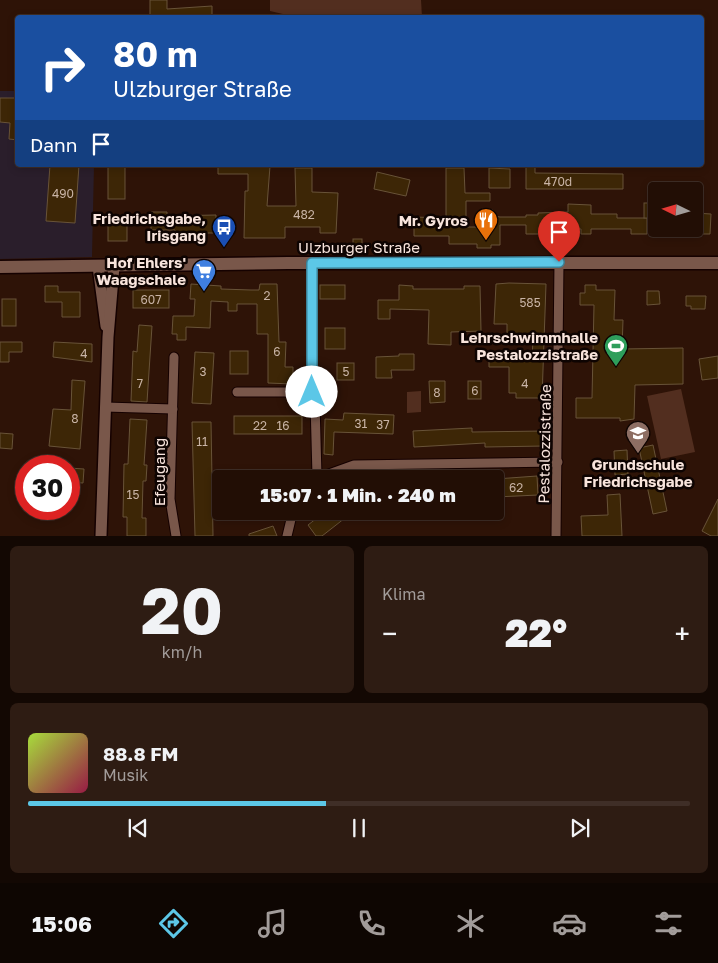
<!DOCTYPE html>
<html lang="de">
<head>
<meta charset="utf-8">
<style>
	:root { --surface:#220e05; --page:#2e1c13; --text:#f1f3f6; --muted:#a29c9a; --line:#3f2e27; --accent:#5cc7e7 }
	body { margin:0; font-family:"Golos Text",sans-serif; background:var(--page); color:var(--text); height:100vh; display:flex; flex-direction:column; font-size:19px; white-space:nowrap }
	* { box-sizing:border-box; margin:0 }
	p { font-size:16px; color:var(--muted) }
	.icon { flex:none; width:28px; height:28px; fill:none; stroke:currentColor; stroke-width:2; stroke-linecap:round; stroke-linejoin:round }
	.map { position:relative; height:536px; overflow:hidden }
	.drawer { display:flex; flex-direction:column; gap:10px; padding:10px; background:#130803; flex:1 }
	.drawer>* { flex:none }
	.guide { position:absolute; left:15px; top:15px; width:689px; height:152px; border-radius:5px; box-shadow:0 2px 8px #0003,0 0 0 1px var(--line); background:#1a4fa0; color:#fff; overflow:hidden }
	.needle { width:32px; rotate:275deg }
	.fabs { position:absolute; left:648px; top:182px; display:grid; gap:10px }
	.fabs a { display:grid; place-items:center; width:55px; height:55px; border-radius:5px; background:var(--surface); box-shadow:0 2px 8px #0003,0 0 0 1px var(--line); font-size:25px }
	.speed { position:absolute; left:15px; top:455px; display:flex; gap:10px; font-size:25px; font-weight:700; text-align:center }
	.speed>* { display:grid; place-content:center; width:65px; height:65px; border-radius:50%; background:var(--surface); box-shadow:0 2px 8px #0003,0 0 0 1px var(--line); line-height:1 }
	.speed .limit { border:8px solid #d22; background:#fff; color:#111 }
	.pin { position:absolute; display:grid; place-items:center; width:42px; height:42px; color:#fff; margin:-51px -21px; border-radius:50% 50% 50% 0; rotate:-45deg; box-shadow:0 0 5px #0007 }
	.pin .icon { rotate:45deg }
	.me { position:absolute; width:55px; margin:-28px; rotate:0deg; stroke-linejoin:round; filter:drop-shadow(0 0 4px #0008) }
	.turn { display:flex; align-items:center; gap:18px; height:105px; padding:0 15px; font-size:22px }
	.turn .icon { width:65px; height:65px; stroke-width:2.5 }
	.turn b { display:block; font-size:35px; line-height:42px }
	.then { display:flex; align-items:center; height:48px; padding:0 15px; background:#0003; gap:10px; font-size:19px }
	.big { font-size:38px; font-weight:800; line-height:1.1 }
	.drawer .tile { flex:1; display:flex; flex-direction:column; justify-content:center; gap:8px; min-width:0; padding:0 18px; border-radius:8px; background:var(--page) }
	.drawer .dial { align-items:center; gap:0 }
	.dial b { font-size:65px; line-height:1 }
	.song { display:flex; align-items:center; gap:15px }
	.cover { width:60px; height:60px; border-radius:8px; background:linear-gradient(135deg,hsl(80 70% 55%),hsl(340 70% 35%)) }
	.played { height:5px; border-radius:2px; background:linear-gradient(90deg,var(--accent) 45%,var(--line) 45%) }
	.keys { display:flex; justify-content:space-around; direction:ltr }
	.heat { display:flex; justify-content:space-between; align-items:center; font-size:28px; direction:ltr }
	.drawer .tiles { flex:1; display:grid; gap:10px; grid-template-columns:1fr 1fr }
	.tile:last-child { grid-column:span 2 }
	.trip { position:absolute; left:212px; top:470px; width:292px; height:50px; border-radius:5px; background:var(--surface); box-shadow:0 2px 8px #0003,0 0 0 1px var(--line); font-weight:800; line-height:50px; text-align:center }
	.dock { display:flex; height:80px; justify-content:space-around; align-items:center; background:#0e0602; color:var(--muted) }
	.dock .icon { width:35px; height:35px }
	.dock .selected { color:var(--accent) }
	.dock b { font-size:22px; color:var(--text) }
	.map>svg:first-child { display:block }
</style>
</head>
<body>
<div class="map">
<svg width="718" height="536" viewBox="0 0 718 536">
	<rect width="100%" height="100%" fill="#2e1307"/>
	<path fill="#2a1e2b" d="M0,91H17L18,165H94L92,257L0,259Z"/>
	<g fill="#522e1f">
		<path d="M270,0H421L422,17L300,18L270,11Z"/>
		<path d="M681,389L695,452L661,459L647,396Z"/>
		<path d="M421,391V412L407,413V392Z"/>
	</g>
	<g fill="#3d2606" stroke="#685338">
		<path d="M150,0H167V9L212,6V18H150Z"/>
		<path d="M0,98H18V140L9,139L10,123L0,122Z"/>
		<path d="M50,165H79L75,223L46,221Z"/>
		<rect x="108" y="165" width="17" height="34"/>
		<path d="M218,165L270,166L267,206H296L295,168H312V192L338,193L336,233H320V227H285V238H244L245,191H248V174H218Z"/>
		<path d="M526,165H535V173L623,174V189H526Z"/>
		<path d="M446,168H464L465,193H490V201H466V227H484V210H493V216L500,217H526V215H538V213L568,212V204L591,205V214H617V218H647V234H631V229H591V234H581V229H564V234H526V225H500V245H491V248H477V244H449V236H414V217L446,218Z"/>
		<path d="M489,168L510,169V188H489Z"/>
		<path d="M377,172L410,180L406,196L374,189Z"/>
		<rect x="644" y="203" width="10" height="15"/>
		<path d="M151,212H167V216L216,215V233H175V230H151Z"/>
		<path d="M695,213L711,214L710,234H694Z"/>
		<rect x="108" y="217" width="19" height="24"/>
		<rect x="353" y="239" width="9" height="9"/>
		<path d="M509,283L546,284L542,398H516V393H509V367H489V358L532,359L533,340L507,339V324H494L496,284Z"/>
		<path d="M191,284L221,286V289L251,290H259L260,284H277L279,342H286L285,367H293V384L268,383V334H257V304H237V311H228V302L211,301L210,328L186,327V340H177V334H172L173,316H194L195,299H190Z"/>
		<rect x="320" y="285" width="25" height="14"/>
		<path d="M399,285L413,286V289H464V286H480L481,331L451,332V345L428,344L429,310L390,309V319H378V300H399Z"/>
		<path d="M585,285H596V290H615L614,320H623L622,349L683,348V384L635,385L634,419L620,421V418H576V398H592L594,305H580V293H585Z"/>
		<path d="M45,286H58V292H80V317H62V302H45Z"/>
		<rect x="133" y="290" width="36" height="18"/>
		<path d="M647,291H659L660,304L647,305Z"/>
		<path d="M686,296H706L705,309H691V306H686Z"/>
		<rect x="2" y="299" width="14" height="27"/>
		<path d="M139,325L152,326L147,402L131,401L133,351L137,352Z"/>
		<rect x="325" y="328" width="20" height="21"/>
		<path d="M0,342H22V352H9V362H0Z"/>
		<path d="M54,342L92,344V362L53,357Z"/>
		<rect x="230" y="351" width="18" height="23"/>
		<path d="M195,352L214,353L211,404L192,403Z"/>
		<path d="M399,354H414V370H391L392,378H376V357L399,356Z"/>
		<path d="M718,356V378L702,380L699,359Z"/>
		<rect x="337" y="363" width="17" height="17"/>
		<path d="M72,380L85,381L80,449L49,446L53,409L71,410Z"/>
		<path d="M429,381H445V402L430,403Z"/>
		<rect x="468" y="381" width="13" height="18"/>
		<path d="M344,413L394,415L393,434L334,432L333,455L324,454L325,419L343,420Z"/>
		<rect x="234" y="416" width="68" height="18"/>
		<path d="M130,419L147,420L144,465H147L146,481H143L142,518H146V536H127V517H123L124,464H128Z"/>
		<path d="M192,422H211L213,536H195Z"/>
		<path d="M472,428V432L545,431V446L485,447V443L414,447L413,431Z"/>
		<path d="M0,433L13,434L12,449L0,448Z"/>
		<path d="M653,445L667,511L653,514L639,448Z"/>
		<path d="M627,450L628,474L615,475L614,451Z"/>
		<path d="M69,468L84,469L83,483L69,482Z"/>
		<path d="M537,476L538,495L496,497V479Z"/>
		<path d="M620,494L622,536H582L581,516L608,515L607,495Z"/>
		<path d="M718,499V536H711L702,531Z"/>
		<path d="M326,511H354L322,536H316L308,525Z"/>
		<path d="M273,526L277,536H249V534Z"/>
	</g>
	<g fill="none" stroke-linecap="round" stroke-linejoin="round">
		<g stroke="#150100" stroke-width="11">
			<g id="minor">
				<path d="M312,263V392L315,402L317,476"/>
				<path d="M174,357L170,499L176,536"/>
				<path d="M237,392H312"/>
				<path d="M105,407L173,409"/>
				<path d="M315,479L354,465L558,462"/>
				<path d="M287,536L293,511"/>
				<path d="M556,536L559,262"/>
			</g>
		</g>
		<g stroke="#150100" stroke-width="14">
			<g id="tertiary">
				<path d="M98,266L106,326"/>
				<path d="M101,536L108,337L114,266"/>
			</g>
		</g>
		<g stroke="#150100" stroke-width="15">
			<path id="secondary" d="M0,267L288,263H718"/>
		</g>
		<use href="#minor" stroke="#79574a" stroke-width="9"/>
		<use href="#tertiary" stroke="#79574a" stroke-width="11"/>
		<use href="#secondary" stroke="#79574a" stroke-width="12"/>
	</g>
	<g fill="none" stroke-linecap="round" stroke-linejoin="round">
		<g stroke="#3c8196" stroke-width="12">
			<path id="route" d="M312,392V263L559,262"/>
		</g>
		<use href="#route" stroke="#5cc7e7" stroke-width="9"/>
	</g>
	<defs>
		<g id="restaurant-pin" transform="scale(1.25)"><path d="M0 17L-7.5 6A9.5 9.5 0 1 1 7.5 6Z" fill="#e8710a" stroke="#0e0402"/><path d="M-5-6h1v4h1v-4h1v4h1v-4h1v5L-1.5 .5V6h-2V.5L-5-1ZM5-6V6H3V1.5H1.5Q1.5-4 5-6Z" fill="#fff"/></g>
		<g id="bus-pin" transform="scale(1.25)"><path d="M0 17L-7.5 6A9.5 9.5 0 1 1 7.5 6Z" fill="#1a4fb4" stroke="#0e0402"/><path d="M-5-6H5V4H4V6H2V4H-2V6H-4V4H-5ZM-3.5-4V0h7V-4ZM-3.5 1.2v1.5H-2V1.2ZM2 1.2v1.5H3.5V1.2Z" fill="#fff"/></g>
		<g id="supermarket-pin" transform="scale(1.25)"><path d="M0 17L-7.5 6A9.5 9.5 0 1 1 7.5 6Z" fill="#3f7fe0" stroke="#0e0402"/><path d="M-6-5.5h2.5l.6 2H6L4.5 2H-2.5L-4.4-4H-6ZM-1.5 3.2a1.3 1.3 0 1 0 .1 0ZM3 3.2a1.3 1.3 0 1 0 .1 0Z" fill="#fff"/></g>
		<g id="stadium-pin" transform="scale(1.25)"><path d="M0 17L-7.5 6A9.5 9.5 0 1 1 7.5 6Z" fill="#2e9e5b" stroke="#0e0402"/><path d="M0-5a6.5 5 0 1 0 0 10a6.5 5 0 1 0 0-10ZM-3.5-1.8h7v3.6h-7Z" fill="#fff"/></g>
		<g id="school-pin" transform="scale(1.25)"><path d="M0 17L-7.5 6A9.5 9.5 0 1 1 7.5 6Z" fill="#8d6e63" stroke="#0e0402"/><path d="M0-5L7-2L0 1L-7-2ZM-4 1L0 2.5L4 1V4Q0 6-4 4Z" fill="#fff"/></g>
	</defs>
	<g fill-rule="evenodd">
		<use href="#restaurant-pin" x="486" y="220"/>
		<use href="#bus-pin" x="224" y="227"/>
		<use href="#supermarket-pin" x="204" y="271"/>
		<use href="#stadium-pin" x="616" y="346"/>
		<use href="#school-pin" x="638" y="433"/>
	</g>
	<g text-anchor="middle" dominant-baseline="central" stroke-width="5" stroke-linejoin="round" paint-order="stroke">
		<g font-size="12" fill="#c9b4a6">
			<text x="558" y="181">470d</text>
			<text x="63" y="193">490</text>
			<text x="304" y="214">482</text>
			<text x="267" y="295">2</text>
			<text x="151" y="299">607</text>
			<text x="530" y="302">585</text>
			<text x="277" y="351">6</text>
			<text x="84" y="353">4</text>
			<text x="203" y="371">3</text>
			<text x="346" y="371">5</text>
			<text x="140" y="383">7</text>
			<text x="525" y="383">4</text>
			<text x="475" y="390">6</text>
			<text x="437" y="392">8</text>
			<text x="75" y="418">8</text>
			<text x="361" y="423">31</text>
			<text x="383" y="424">37</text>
			<text x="260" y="425">22</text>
			<text x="283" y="425">16</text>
			<text x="202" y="441">11</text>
			<text x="516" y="487">62</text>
			<text x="133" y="494">15</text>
		</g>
		<g font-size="15" font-weight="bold" fill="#f8e4dc" stroke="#0e0402" text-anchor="end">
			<text x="206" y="218">Friedrichsgabe,<tspan x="206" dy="17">Irisgang</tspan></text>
			<text x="468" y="220">Mr. Gyros</text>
			<text x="186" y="262">Hof Ehlers'<tspan x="186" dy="17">Waagschale</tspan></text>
			<text x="598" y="337">Lehrschwimmhalle<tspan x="598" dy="17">Pestalozzistraße</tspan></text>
			<text x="638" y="464" text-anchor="middle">Grundschule<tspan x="638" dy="17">Friedrichsgabe</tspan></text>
		</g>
		<g font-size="15" fill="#f8e4dc" stroke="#0e0402">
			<text x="359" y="247">Ulzburger Straße</text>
			<text transform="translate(544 444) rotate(-89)">Pestalozzistraße</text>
			<text transform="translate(159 472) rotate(-90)">Efeugang</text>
		</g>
	</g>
</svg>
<div class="fabs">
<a><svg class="needle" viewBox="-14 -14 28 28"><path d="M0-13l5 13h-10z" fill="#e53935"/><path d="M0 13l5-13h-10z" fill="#a29c9a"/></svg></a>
</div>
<div class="speed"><div class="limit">30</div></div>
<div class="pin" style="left:559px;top:262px;background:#d93025"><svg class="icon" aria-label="arrive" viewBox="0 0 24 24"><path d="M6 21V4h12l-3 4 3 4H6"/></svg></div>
<svg class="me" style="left:312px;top:392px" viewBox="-20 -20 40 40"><circle r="19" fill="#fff"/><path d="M0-13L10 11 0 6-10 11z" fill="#5cc7e7"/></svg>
<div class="trip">15:07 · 1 Min. · 240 m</div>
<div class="guide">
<div class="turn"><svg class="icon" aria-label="right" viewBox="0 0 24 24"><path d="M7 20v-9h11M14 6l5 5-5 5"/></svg><div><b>80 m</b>Ulzburger Straße</div></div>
<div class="then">Dann<svg class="icon" aria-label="arrive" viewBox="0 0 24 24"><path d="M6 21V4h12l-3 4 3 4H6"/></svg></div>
</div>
</div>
<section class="drawer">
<div class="tiles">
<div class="tile dial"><b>20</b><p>km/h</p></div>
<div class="tile"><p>Klima</p>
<div class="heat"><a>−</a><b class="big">22°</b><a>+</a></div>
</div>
<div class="tile">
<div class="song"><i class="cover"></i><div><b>88.8 FM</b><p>Musik</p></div></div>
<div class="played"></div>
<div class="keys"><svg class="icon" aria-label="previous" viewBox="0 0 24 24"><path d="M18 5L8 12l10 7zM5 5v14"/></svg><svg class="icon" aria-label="pause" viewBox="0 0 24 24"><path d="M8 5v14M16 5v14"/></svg><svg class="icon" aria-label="next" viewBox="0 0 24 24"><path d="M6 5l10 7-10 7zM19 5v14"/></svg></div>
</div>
</div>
</section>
<nav class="dock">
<b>15:06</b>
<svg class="icon selected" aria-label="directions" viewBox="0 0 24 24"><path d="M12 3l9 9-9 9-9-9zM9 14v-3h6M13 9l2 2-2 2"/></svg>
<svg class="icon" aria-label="music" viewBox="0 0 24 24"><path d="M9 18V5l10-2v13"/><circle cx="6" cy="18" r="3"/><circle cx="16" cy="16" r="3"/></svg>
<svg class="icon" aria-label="phone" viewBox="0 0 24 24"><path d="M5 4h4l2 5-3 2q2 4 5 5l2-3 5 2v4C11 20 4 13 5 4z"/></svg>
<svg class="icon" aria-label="climate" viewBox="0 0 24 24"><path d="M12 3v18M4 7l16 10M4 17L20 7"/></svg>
<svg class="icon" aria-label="car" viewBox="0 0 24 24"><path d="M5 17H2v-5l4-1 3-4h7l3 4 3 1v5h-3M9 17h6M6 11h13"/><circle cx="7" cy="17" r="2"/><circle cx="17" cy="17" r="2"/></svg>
<svg class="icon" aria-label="filters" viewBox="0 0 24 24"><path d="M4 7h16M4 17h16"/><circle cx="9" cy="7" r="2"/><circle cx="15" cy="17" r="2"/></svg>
</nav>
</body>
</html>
